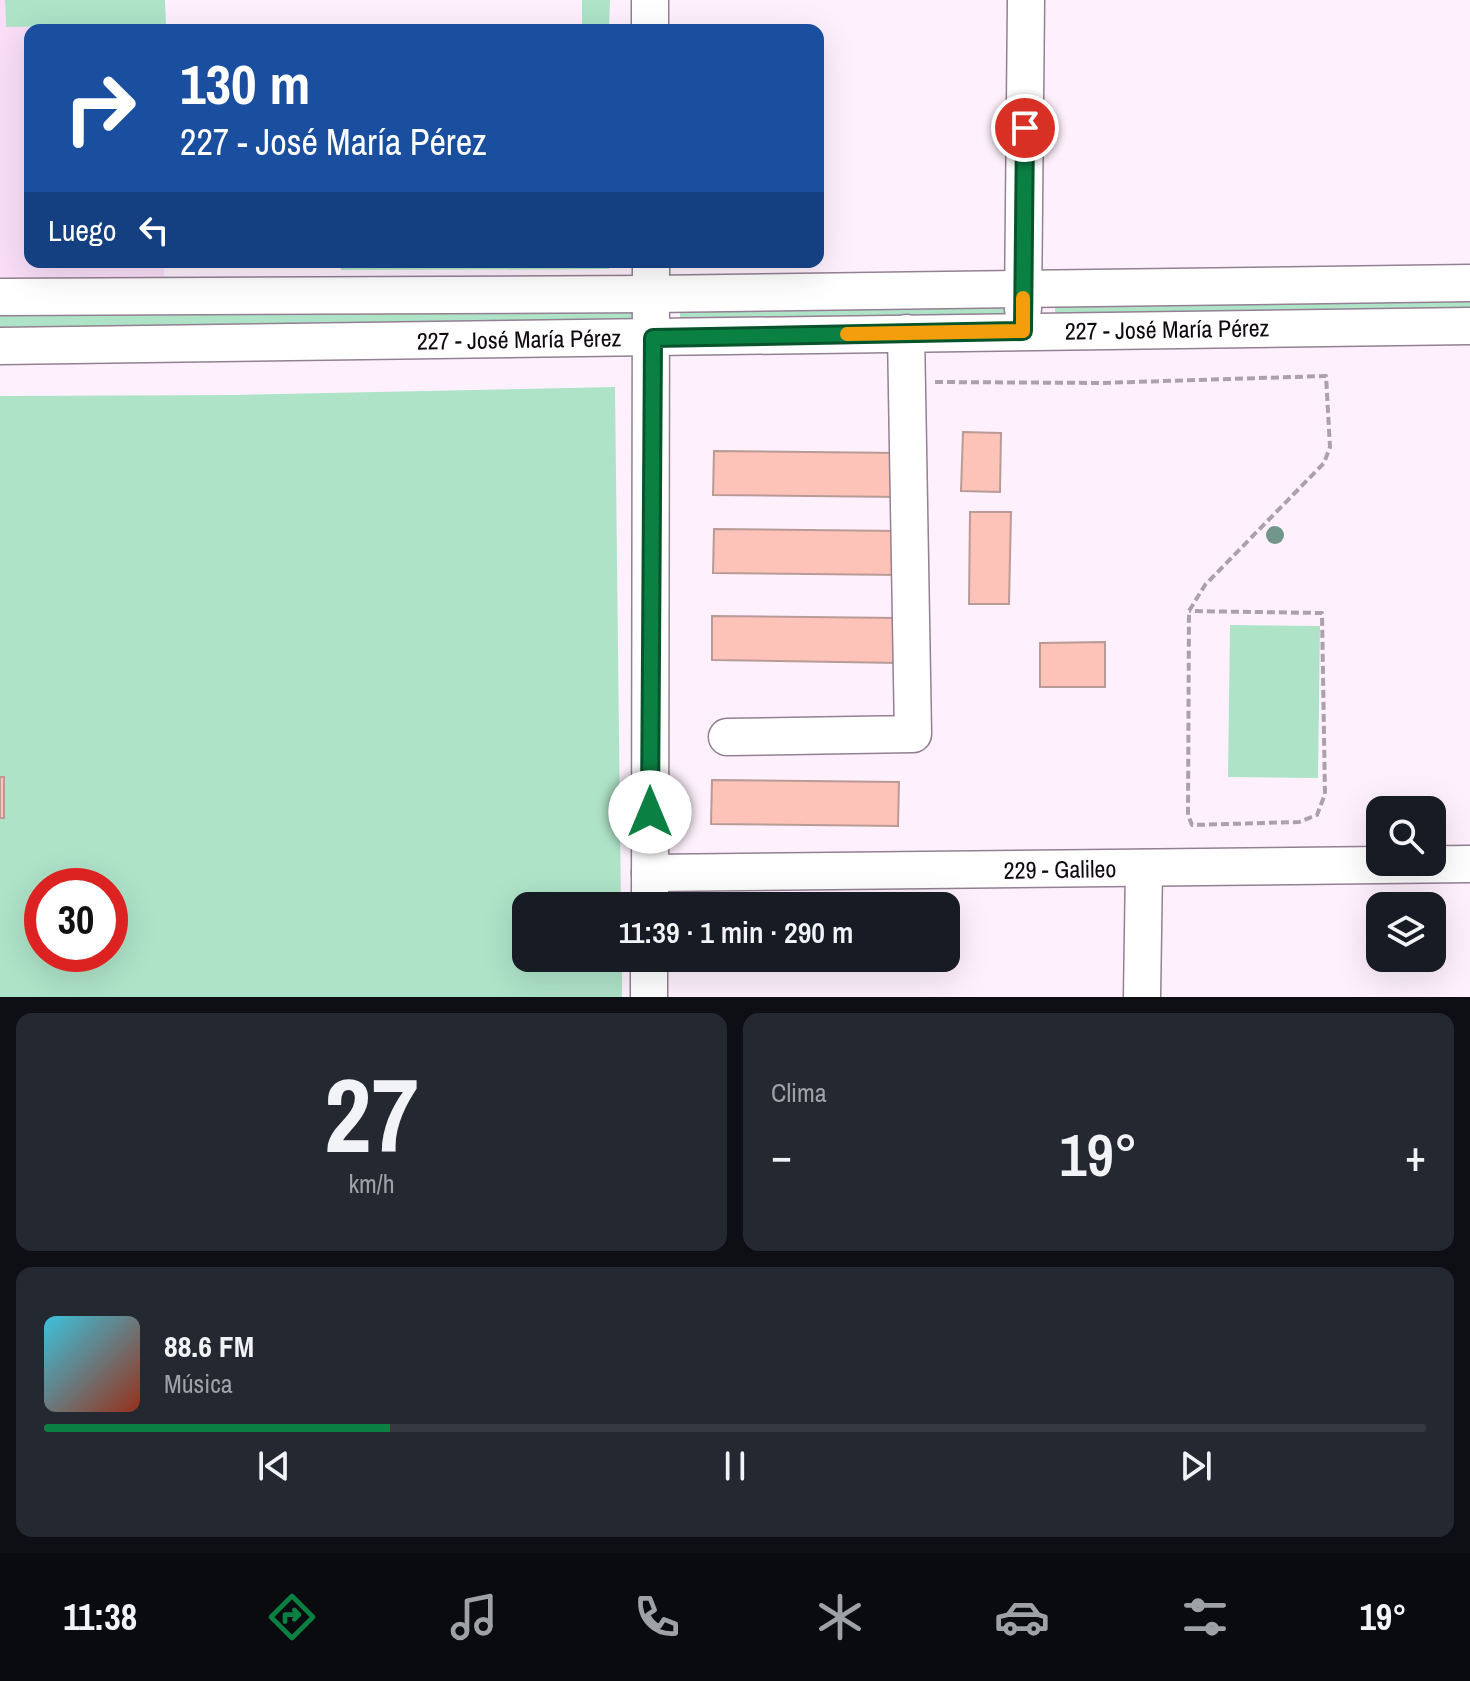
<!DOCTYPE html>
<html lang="es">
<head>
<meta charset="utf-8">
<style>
	:root { --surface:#171b24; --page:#242831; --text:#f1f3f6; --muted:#9ea1a6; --line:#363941; --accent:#0b8043 }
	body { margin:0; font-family:"Archivo Narrow",sans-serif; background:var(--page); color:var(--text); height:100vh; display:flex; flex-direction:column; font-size:30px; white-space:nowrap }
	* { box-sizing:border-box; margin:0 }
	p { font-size:26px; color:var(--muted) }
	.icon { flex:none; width:44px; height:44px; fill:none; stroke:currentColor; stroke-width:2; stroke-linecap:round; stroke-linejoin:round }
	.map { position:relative; height:997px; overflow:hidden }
	.panel { display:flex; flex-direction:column; gap:16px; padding:16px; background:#0d0f14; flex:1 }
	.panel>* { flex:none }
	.banner { position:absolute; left:24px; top:24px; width:800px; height:244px; border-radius:16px; box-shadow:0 8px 32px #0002; background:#1a4fa0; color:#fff; overflow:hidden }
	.tools { position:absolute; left:1366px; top:796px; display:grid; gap:16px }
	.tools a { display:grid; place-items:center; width:80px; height:80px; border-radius:16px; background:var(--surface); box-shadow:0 8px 32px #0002; font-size:40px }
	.speed { position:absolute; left:24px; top:868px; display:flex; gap:16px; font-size:40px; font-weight:700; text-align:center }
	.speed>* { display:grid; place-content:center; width:104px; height:104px; border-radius:50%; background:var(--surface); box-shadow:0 8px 32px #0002; line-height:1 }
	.speed .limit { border:12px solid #d22; background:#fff; color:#111 }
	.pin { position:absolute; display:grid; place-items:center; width:68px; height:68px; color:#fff; margin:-34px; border:4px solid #fff; border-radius:50%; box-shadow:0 2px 8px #0007 }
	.me { position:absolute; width:88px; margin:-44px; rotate:0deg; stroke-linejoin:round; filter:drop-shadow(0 0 6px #0008) }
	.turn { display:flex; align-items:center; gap:28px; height:168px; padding:0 24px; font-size:36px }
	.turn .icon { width:104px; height:104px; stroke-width:2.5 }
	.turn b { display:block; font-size:56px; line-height:68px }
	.then { display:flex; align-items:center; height:76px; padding:0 24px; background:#0003; gap:16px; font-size:30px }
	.big { font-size:60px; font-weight:600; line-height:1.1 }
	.panel .widget { flex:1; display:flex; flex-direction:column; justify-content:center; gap:12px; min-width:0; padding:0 28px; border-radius:16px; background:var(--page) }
	.panel .dial { align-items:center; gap:0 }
	.dial b { font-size:104px; line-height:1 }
	.song { display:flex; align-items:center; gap:24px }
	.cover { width:96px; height:96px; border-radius:12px; background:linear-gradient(135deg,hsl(190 70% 55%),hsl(10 70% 35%)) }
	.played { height:8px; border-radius:4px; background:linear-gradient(90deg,var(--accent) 25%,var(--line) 25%) }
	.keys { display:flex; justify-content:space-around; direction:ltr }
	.heat { display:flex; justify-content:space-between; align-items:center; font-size:44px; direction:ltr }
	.panel .tiles { flex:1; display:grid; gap:16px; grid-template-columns:1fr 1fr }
	.widget:last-child { grid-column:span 2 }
	.trip { position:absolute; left:512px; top:892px; width:448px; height:80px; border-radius:16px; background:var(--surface); box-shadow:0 8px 32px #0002; font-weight:600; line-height:80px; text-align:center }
	.menu { display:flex; height:128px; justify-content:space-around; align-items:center; background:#090b0e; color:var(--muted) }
	.menu .icon { width:56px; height:56px }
	.menu .selected { color:var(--accent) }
	.menu b { font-size:36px; color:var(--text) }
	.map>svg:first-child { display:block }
</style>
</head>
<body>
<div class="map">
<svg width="1470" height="997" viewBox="0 0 1470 997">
	<rect width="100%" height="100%" fill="#fef1fd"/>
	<path fill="#fadef8" d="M0,0H5L6,27L166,25V30H30V262H164V282L0,284Z"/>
	<g fill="#aee3c8" fill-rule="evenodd">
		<path d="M5,0H165L166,25L6,27Z"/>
		<path d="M582,0H610L609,30H582Z"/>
		<path d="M341,262H609V269L341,270Z"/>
		<path d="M1470,293V318L1055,321V298Z"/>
		<path d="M1008,299L1007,323L680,326V301Z"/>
		<path d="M632,307L635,325L0,333V314Z"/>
		<path d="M615,387L621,906H526V958H622V997H0V396L236,395ZM42,886H110V954H42Z"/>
		<path d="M1230,625L1320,626L1318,778L1228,777Z"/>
	</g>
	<g fill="#fdc2b8" stroke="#b99b96" stroke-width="2">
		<path d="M963,432L1001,433L1000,492L961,491Z"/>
		<path d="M714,451L901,453L900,497L713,495Z"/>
		<path d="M970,512H1011L1009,604H969Z"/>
		<path d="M714,529L901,531L900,575L713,573Z"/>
		<path d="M712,616L899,618V663L712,660Z"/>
		<path d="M1105,642V687H1040V643Z"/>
		<rect x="0" y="777" width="4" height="41"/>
		<path d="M712,780L899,782L898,826L711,824Z"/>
	</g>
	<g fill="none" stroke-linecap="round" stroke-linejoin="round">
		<g stroke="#938092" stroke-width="39">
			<g id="minor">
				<path d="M650,0V30"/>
				<path d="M0,297L652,294L1470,283"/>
				<path d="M1023,309L1026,0"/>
				<path d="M0,346L1470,326"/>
				<path d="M727,737L913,734L906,333"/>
				<path d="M650,873L1470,864"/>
				<path d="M650,906L651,262"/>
				<path d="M649,997V958"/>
				<path d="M1142,997L1144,868"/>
			</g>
		</g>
		<path stroke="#aca1ab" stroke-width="4" stroke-dasharray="8 4" stroke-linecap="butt" d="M935,382L1102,383L1326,376L1330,447L1324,463L1205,585L1189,611L1188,815L1192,825L1299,822L1317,815L1325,794L1322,613L1189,611"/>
		<use href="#minor" stroke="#fff" stroke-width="36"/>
	</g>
	<circle fill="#72958c" cx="1275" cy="535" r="9"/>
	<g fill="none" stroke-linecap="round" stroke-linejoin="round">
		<g stroke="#07532c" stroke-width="20">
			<path id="route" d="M650,812L653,338L1023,331L1025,128"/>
		</g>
		<use href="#route" stroke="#0b8043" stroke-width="14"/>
		<path stroke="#f59e0b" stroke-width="14" d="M847,334L1023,331V298"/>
	</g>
	<g text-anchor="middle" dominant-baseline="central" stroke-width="6" stroke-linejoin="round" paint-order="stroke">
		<g font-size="24" fill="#100a10" stroke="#fff">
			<text transform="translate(1167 329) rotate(-1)">227 - José María Pérez</text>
			<text transform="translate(519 339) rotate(-1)">227 - José María Pérez</text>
			<text transform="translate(1060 869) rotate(-1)">229 - Galileo</text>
		</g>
	</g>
</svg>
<div class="tools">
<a><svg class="icon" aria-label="search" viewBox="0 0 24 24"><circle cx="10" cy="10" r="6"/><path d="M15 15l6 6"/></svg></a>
<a><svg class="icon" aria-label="layers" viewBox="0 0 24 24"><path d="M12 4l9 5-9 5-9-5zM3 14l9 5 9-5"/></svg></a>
</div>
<div class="speed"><div class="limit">30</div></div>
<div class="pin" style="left:1025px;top:128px;background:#d93025"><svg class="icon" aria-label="arrive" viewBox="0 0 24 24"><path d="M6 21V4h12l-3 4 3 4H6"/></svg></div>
<svg class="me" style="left:650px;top:812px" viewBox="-20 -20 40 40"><circle r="19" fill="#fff"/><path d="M0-13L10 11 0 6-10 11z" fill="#0b8043"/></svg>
<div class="trip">11:39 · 1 min · 290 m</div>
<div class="banner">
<div class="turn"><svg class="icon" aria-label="right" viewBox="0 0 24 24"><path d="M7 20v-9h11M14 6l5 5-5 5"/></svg><div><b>130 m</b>227 - José María Pérez</div></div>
<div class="then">Luego<svg class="icon" aria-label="left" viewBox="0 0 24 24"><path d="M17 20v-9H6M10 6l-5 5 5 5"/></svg></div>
</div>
</div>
<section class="panel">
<div class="tiles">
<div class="widget dial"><b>27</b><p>km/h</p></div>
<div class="widget"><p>Clima</p>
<div class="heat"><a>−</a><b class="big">19°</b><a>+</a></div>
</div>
<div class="widget">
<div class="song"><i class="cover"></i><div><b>88.6 FM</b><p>Música</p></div></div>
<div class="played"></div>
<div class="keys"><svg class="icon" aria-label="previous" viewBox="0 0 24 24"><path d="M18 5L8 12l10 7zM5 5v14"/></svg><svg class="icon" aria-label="pause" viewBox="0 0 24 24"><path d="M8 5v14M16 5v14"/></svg><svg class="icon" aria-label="next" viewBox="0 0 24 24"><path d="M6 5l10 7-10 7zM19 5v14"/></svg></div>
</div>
</div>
</section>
<nav class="menu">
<b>11:38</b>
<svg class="icon selected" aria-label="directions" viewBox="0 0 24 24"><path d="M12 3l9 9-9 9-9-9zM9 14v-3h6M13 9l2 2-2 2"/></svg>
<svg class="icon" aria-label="music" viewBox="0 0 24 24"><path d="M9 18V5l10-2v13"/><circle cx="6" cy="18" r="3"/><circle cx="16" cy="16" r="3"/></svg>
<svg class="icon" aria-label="phone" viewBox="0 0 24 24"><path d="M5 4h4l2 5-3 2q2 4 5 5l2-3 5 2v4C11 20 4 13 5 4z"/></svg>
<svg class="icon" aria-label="climate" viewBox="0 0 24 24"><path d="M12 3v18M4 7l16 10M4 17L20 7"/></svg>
<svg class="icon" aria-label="car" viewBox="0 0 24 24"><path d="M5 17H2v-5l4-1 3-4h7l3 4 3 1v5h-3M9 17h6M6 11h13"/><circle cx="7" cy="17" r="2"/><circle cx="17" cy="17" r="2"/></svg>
<svg class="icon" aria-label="filters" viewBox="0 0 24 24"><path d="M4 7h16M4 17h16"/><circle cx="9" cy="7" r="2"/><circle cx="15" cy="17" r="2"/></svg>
<b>19°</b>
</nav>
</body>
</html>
